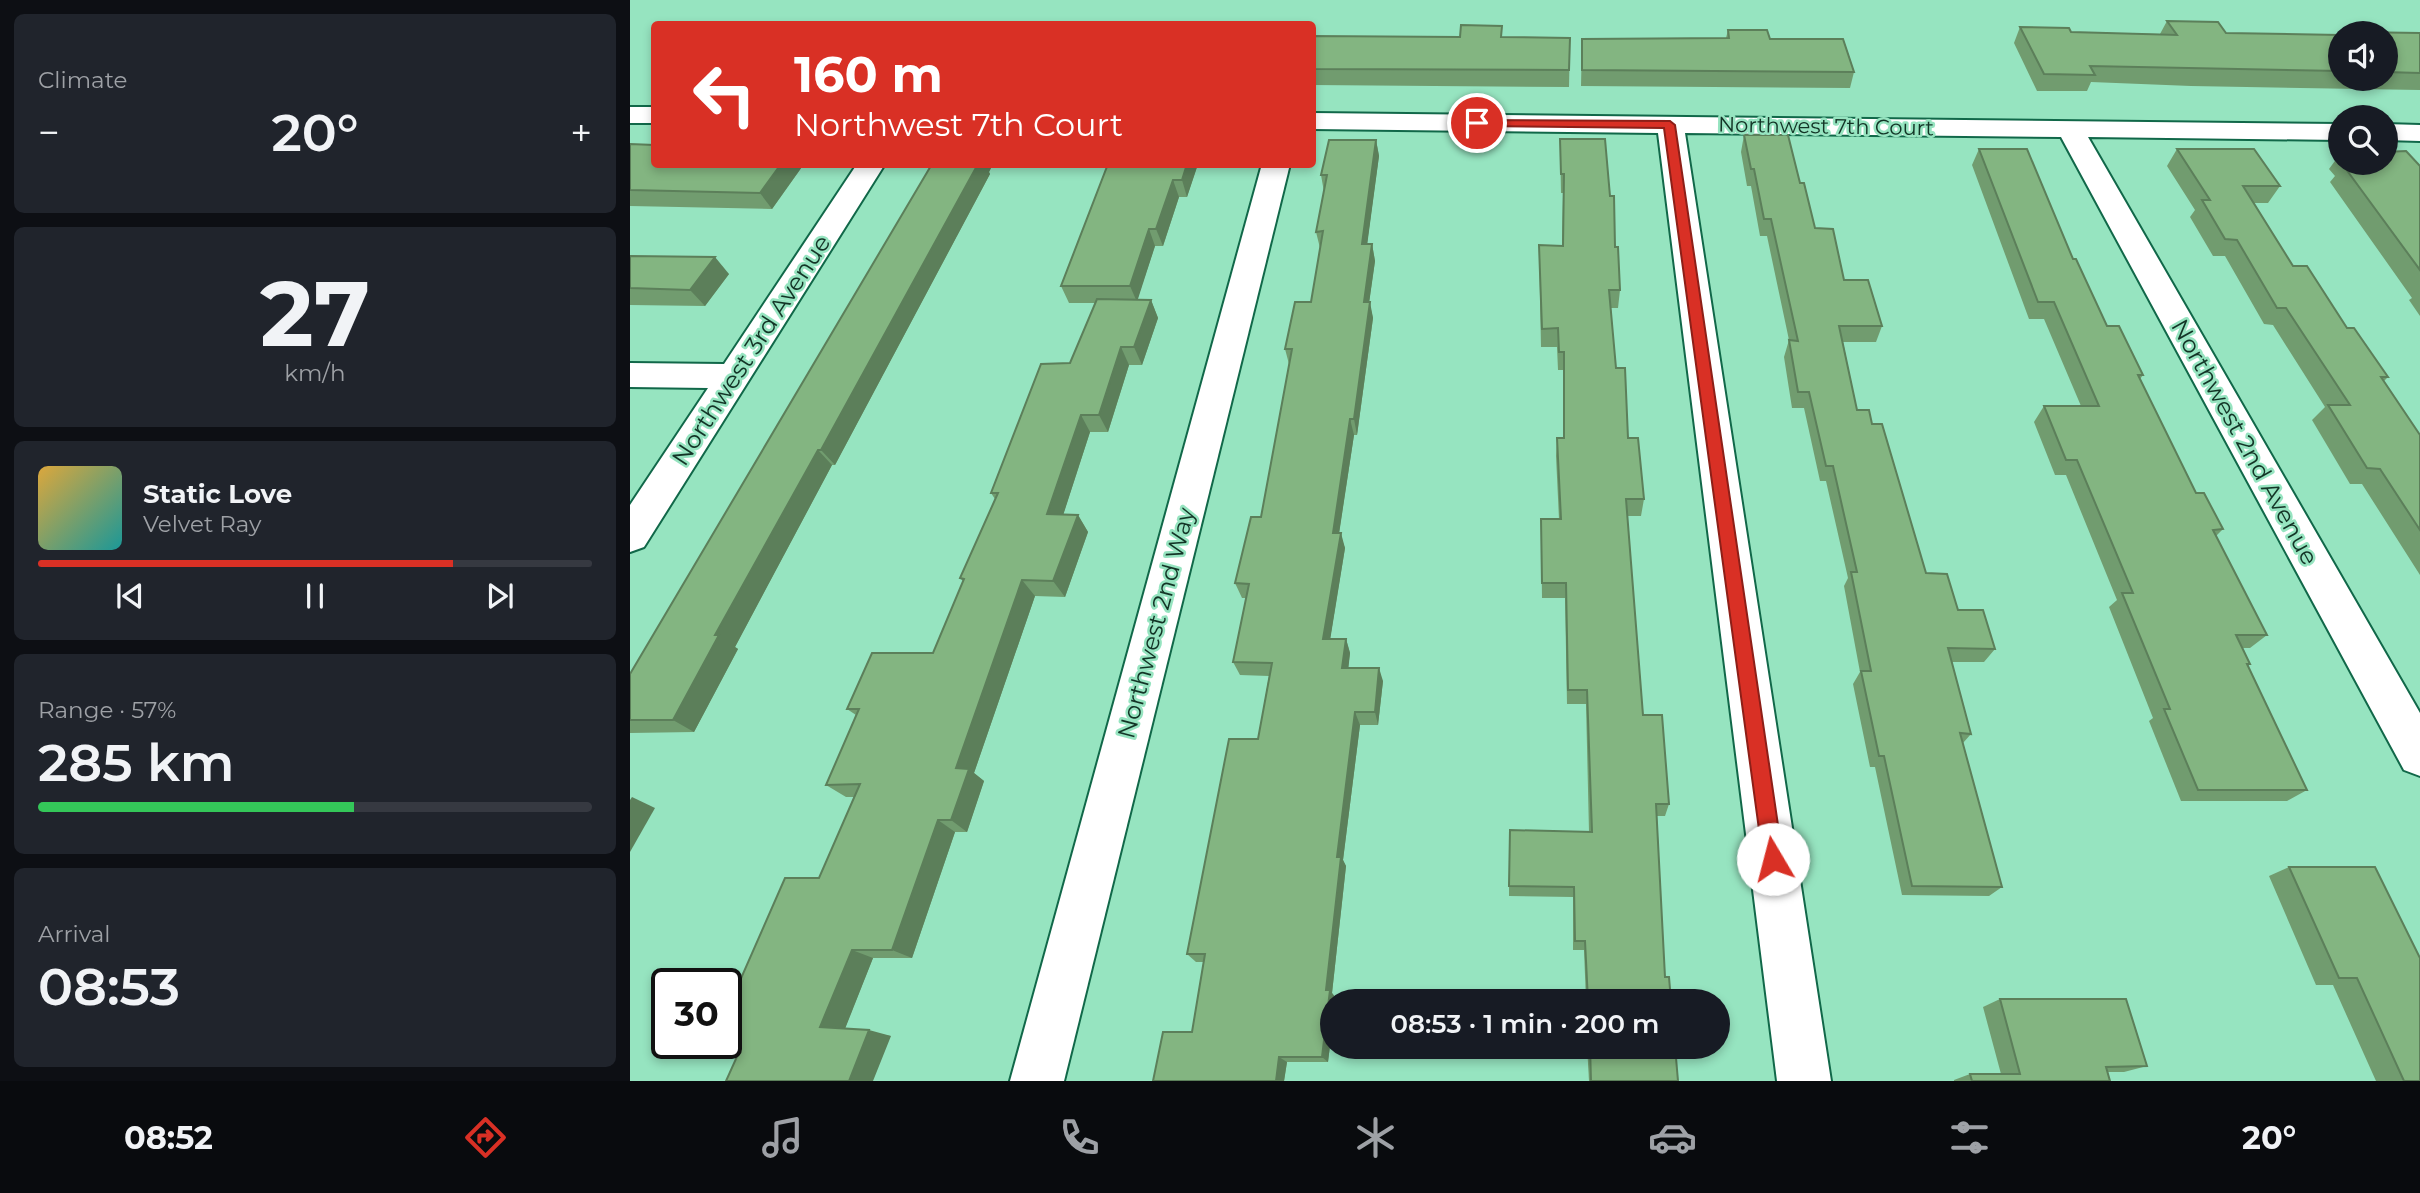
<!DOCTYPE html>
<html lang="en">
<head>
<meta charset="utf-8">
<style>
	:root { --surface:#171b24; --page:#20242c; --text:#f1f3f6; --muted:#9ea1a6; --line:#363941; --accent:#d93025 }
	body { margin:0; font-family:Montserrat,sans-serif; background:var(--page); color:var(--text); height:100vh; display:flex; flex-direction:column; font-size:26px; white-space:nowrap }
	* { box-sizing:border-box; margin:0 }
	p { font-size:23px; color:var(--muted) }
	.icon { flex:none; width:38px; height:38px; fill:none; stroke:currentColor; stroke-width:2; stroke-linecap:round; stroke-linejoin:round }
	.map { position:relative; flex:1; overflow:hidden }
	.sheet { display:flex; flex-direction:column; gap:14px; padding:14px; background:#0d0f14; width:630px }
	.sheet>* { flex:none }
	.banner { position:absolute; left:21px; top:21px; width:665px; height:147px; border-radius:7px; box-shadow:0 4px 10px #0003; background:#d93025; color:#fff; overflow:hidden }
	.controls { position:absolute; left:1698px; top:21px; display:grid; gap:14px }
	.controls a { display:grid; place-items:center; width:70px; height:70px; border-radius:50%; background:var(--surface); box-shadow:0 4px 10px #0003; font-size:35px }
	.speed { position:absolute; left:21px; top:968px; display:flex; gap:14px; font-size:35px; font-weight:700; text-align:center }
	.speed>* { display:grid; place-content:center; width:91px; height:91px; border-radius:50%; background:var(--surface); box-shadow:0 4px 10px #0003; line-height:1 }
	.speed .limit { border:4px solid #111; border-radius:10px; background:#fff; color:#111 }
	.pin { position:absolute; display:grid; place-items:center; width:60px; height:60px; color:#fff; margin:-30px; border:4px solid #fff; border-radius:50%; box-shadow:0 2px 7px #0007 }
	.me { position:absolute; width:77px; margin:-38px; rotate:352deg; stroke-linejoin:round; filter:drop-shadow(0 0 5px #0008) }
	.turn { display:flex; align-items:center; gap:24px; height:147px; padding:0 28px; font-size:32px }
	.turn .icon { width:91px; height:91px; stroke-width:2.5 }
	.turn b { display:block; font-size:49px; line-height:60px }
	.big { font-size:52px; font-weight:600; line-height:1.1 }
	.sheet .widget { flex:1; display:flex; flex-direction:column; justify-content:center; gap:10px; min-width:0; padding:0 24px; border-radius:10px; background:var(--page) }
	.sheet .dial { align-items:center; gap:0 }
	.dial b { font-size:91px; line-height:1 }
	.song { display:flex; align-items:center; gap:21px }
	.cover { width:84px; height:84px; border-radius:10px; background:linear-gradient(135deg,hsl(40 70% 55%),hsl(180 70% 35%)) }
	.played { height:7px; border-radius:4px; background:linear-gradient(90deg,var(--accent) 75%,var(--line) 75%) }
	.keys { display:flex; justify-content:space-around; direction:ltr }
	.heat { display:flex; justify-content:space-between; align-items:center; font-size:38px; direction:ltr }
	.charge { height:10px; border-radius:5px; background:linear-gradient(90deg,#34c759 57%,var(--line) 0) }
	.trip { position:absolute; left:690px; top:989px; width:410px; height:70px; border-radius:35px; background:var(--surface); box-shadow:0 4px 10px #0003; font-weight:600; line-height:70px; text-align:center }
	.tabs { display:flex; height:112px; justify-content:space-around; align-items:center; background:#090b0e; color:var(--muted) }
	.tabs .icon { width:49px; height:49px }
	.tabs .active { color:var(--accent) }
	.tabs b { font-size:32px; color:var(--text) }
	main { display:flex; flex:1; min-height:0 }
	.map>svg:first-child { display:block }
</style>
</head>
<body>
<main>
<section class="sheet">
<div class="widget"><p>Climate</p>
<div class="heat"><a>−</a><b class="big">20°</b><a>+</a></div>
</div>
<div class="widget dial"><b>27</b><p>km/h</p></div>
<div class="widget">
<div class="song"><i class="cover"></i><div><b>Static Love</b><p>Velvet Ray</p></div></div>
<div class="played"></div>
<div class="keys"><svg class="icon" aria-label="previous" viewBox="0 0 24 24"><path d="M18 5L8 12l10 7zM5 5v14"/></svg><svg class="icon" aria-label="pause" viewBox="0 0 24 24"><path d="M8 5v14M16 5v14"/></svg><svg class="icon" aria-label="next" viewBox="0 0 24 24"><path d="M6 5l10 7-10 7zM19 5v14"/></svg></div>
</div>
<div class="widget"><p>Range · 57%</p><b class="big">285 km</b><div class="charge"></div></div>
<div class="widget"><p>Arrival</p><b class="big">08:53</b></div>
</section>
<div class="map">
<svg width="1790" height="1081" viewBox="0 0 1790 1081">
	<rect width="100%" height="100%" fill="#96e4c0"/>
	<g fill="none" stroke-linecap="round" stroke-linejoin="round">
		<g stroke="#116849" stroke-width="4">
			<g id="street">
				<rect x="0" y="107" width="24" height="16"/>
				<path d="M682,113L1710,124V140L1458,137L1790,713V776L1774,770L1431,137L1055,133L1201,1081H1147L1028,133L682,129Z"/>
				<path d="M1755,124L1790,125V141L1755,140Z"/>
				<path d="M227,164H255L14,547L0,552V505L78,388L0,387V363L94,364Z"/>
				<path d="M632,164H660L434,1081H380Z"/>
			</g>
		</g>
		<use href="#street" fill="#fff" fill-rule="evenodd"/>
	</g>
	<g fill="#719c6f">
		<path d="M1537,21L1596,33L1710,35V79H1755V33H1724L1725,32L1790,33V90L1561,86L1461,82L1457,91H1407L1384,43L1390,27L1441,32L1530,34Z"/>
		<path d="M1098,30L1140,39L1224,72L1220,88L951,86L952,39L1096,38Z"/>
		<path d="M682,36L940,38L939,87L682,85Z"/>
		<path d="M1114,135L1170,183L1185,228L1214,280L1252,326L1246,342H1213L1227,410L1242,424L1296,573L1328,610L1365,649L1354,662H1322L1341,734L1333,743L1372,887L1359,896L1272,895L1245,767H1240L1223,684L1230,672L1214,586L1218,578L1196,481H1190L1174,408H1162L1154,357L1159,340L1137,236H1130L1121,186H1117L1111,152Z"/>
		<path d="M930,139L980,196L990,290L988,308H981L986,368L998,438L1014,499L1011,516H997L1013,715L1039,804L1035,816H1027L1035,977L1041,1001H956L954,950H943V897L879,896V886L959,832L956,704H937L935,598H912L911,519H929L926,456L927,438H933L934,370H928L927,347H911L909,245L932,246L933,193H931Z"/>
		<path d="M746,140L749,156L737,244H742L745,261L739,302L743,318L727,435H724L709,533L715,548L700,639H716L720,653L718,668L753,681L748,725H730L713,860L716,866L702,993L705,997V1001H702V1029L698,1062H657L654,1081H523L562,1032L574,962H566L557,954L628,739L639,676L610,675L603,662L616,598H612L605,583L631,517L659,364L655,349L681,302L690,248L686,232L694,192L691,175Z"/>
		<path d="M0,144L174,164L142,209L0,206Z"/>
		<path d="M1349,149L1443,259L1477,326L1513,375L1510,379L1566,493L1593,529L1586,536L1637,635L1620,648H1613L1620,664L1618,666L1677,790L1657,801H1551L1519,721L1523,718L1479,607L1487,600L1436,475H1425L1404,422L1414,406H1451L1414,319H1399L1342,165Z"/>
		<path d="M1547,149L1650,186L1638,203H1624L1663,266L1758,377L1754,381L1790,435V575L1732,484H1720L1682,420L1695,407L1643,325L1634,324L1595,256H1583L1560,217L1565,210L1537,166Z"/>
		<path d="M1710,154V163H1755L1790,166V316L1779,300L1782,298L1700,182L1705,176L1699,169Z"/>
		<path d="M302,164H363L359,172L360,174L205,465H202L105,647L108,649L64,732L0,733V674Z"/>
		<path d="M478,164H568L557,197H549L533,246H525L507,300H521L528,318L512,365H499L478,432H460L433,515H448L458,532L435,597L405,596L344,773L354,781L337,832H325L282,958H243L215,1028L261,1036L108,1054L96,1053L69,1048L109,983L189,878L224,797H216L196,785L226,715L217,709L303,653L333,581L330,578L365,499L361,493L440,363L465,303H439L431,286Z"/>
		<path d="M0,256L99,274L75,306L0,305Z"/>
		<path d="M1659,867L1790,1081H1746L1703,985H1686L1639,876Z"/>
		<path d="M1370,999L1517,1066L1494,1072H1478L1480,1081H1324V1080L1340,1074H1371L1353,1007Z"/>
		<path d="M957,1046H1045L1048,1081H959Z"/>
	</g>
	<g fill="#5c7f5a">
		<path d="M746,140L749,156L735,261L732,244Z"/>
		<path d="M151,164H174L142,209L130,193Z"/>
		<path d="M348,164H363L359,172L360,174L205,465L191,450Z"/>
		<path d="M557,164H568L557,197L552,180Z"/>
		<path d="M543,180L549,197L533,246L526,229Z"/>
		<path d="M519,229L525,246L507,302L500,286Z"/>
		<path d="M742,244L745,261L737,318L734,302Z"/>
		<path d="M85,257L99,274L75,306L60,290Z"/>
		<path d="M521,300L528,318L512,365L504,347Z"/>
		<path d="M740,302L743,318L727,435L724,419Z"/>
		<path d="M491,347L499,365L478,432L469,415Z"/>
		<path d="M451,415L460,432L428,531L417,514Z"/>
		<path d="M720,419L724,435L707,547L703,533Z"/>
		<path d="M188,450L202,465L105,647L108,649L64,732L43,720L85,635Z"/>
		<path d="M448,515L458,532L435,597L423,581Z"/>
		<path d="M711,533L715,548L698,653L693,639Z"/>
		<path d="M392,580L405,596L344,773L354,781L337,832L321,820L326,768Z"/>
		<path d="M716,639L720,653L717,681L712,668Z"/>
		<path d="M749,668L753,681L748,725L745,712Z"/>
		<path d="M725,712L730,725L713,860L716,866L702,993L705,997V1001H702V1029L698,1062L692,1057L696,990L707,857Z"/>
		<path d="M2,797L25,808L0,852V800Z"/>
		<path d="M308,820L325,832L282,958L262,950Z"/>
		<path d="M222,950L243,958L213,1034L190,1027Z"/>
		<path d="M239,1030L261,1036L243,1081H219Z"/>
		<path d="M649,1057L657,1062L654,1081H646Z"/>
	</g>
	<g fill="#83b581" stroke="#5c7f5a" stroke-width="2">
		<path d="M1537,21L1588,22L1596,33L1710,35V71L1460,66L1465,75L1414,74L1390,27L1439,28L1441,32L1547,35Z"/>
		<path d="M831,25L872,26L871,37L940,38L939,70L682,69V36L830,37Z"/>
		<path d="M1098,30H1137L1140,39H1213L1224,72L952,70V39L1099,38Z"/>
		<path d="M1725,32L1790,33V73L1755,72V33H1726Z"/>
		<path d="M1114,135H1158L1170,183H1174L1185,228L1203,229L1214,280H1238L1252,326H1209L1227,410H1239L1242,424H1252L1296,573L1317,574L1328,610H1353L1365,649L1318,648L1341,734L1330,733L1372,887L1282,886L1254,756H1249L1231,671H1241L1221,572H1227L1203,466H1196L1179,392H1168L1159,340L1168,341L1141,219H1134L1124,169H1121Z"/>
		<path d="M930,139H975L980,196H984L985,247H988L990,290H979L986,368H995L998,438H1008L1014,499H996L1013,715H1032L1039,804H1026L1035,977H1039L1041,1001H958L955,941H945L944,887L879,886L880,830L962,832L957,690H938L936,583H912L911,519H931L927,438H934V352H929L928,328L912,329L909,245L933,246L934,174H931Z"/>
		<path d="M699,140H746L732,244H742L734,302H740L724,419H720L703,533H711L693,639H716L712,668H749L745,712H725L707,857H711L696,990H700L692,1057H649L646,1081H523L533,1032H562L575,954H557L599,739H628L642,663L603,662L619,584L605,583L621,517H631L662,349H655L665,302H681L693,231L686,232L697,175H691Z"/>
		<path d="M0,144L24,145V164H151L130,193L0,190Z"/>
		<path d="M1349,149H1397L1443,259H1446L1477,326H1489L1513,375H1508L1566,493H1574L1593,529L1583,530L1637,635H1606L1620,664H1617L1677,790H1568L1534,709H1540L1492,593H1503L1447,460H1436L1414,406H1469L1424,302H1408Z"/>
		<path d="M1547,149H1624L1650,186H1613L1663,266H1677L1717,328H1724L1758,377H1751L1790,435V530L1750,469L1737,468L1698,405H1720L1656,308H1647L1607,240L1595,239L1572,200H1580Z"/>
		<path d="M1776,151L1790,166V270L1713,165H1722L1720,163H1755V152Z"/>
		<path d="M302,164H348L191,450H188L85,635H89L43,720H0V674Z"/>
		<path d="M478,164H557L552,180H543L526,229H519L500,286H431Z"/>
		<path d="M0,256L85,257L60,290L0,288Z"/>
		<path d="M467,299L521,300L504,347H491L469,415H451L417,514L448,515L423,581L392,580L326,768L339,769L321,820H308L262,950H222L190,1027L239,1030L219,1081H96L110,1050L69,1048L71,1043H96V989L100,982L109,983L155,878H189L230,784L196,785L229,709H217L242,653H303L334,579L330,578L368,493H361L411,364L440,363Z"/>
		<path d="M1659,867H1745L1790,958V1081H1774L1727,978H1709Z"/>
		<path d="M1370,999H1496L1517,1066L1476,1067L1480,1081H1342L1340,1074H1390Z"/>
		<path d="M960,1046H1045L1048,1081H961Z"/>
	</g>
	<path fill="#d93025" stroke="#8d1f18" stroke-width="2" d="M843,120L1040,121L1045,125L1153,859L1150,866L1143,869L1136,866L1133,859L1034,128L847,126L843,125Z"/>
	<g text-anchor="middle" dominant-baseline="central" stroke-width="5" stroke-linejoin="round" paint-order="stroke">
		<g font-size="21" fill="#133426" stroke="#96e4c0">
			<text transform="translate(1196 126) rotate(1)">Northwest 7th Court</text>
		</g>
		<g font-size="24" fill="#133426" stroke="#96e4c0">
			<text transform="translate(121 350) rotate(-57)">Northwest 3rd Avenue</text>
			<text transform="translate(1615 442) rotate(61)">Northwest 2nd Avenue</text>
			<text transform="translate(526 623) rotate(-75)">Northwest 2nd Way</text>
		</g>
	</g>
</svg>
<div class="controls">
<a><svg class="icon" aria-label="sound" viewBox="0 0 24 24"><path d="M4 9h4l5-4v14l-5-4H4zM17 9q2 3 0 6"/></svg></a>
<a><svg class="icon" aria-label="search" viewBox="0 0 24 24"><circle cx="10" cy="10" r="6"/><path d="M15 15l6 6"/></svg></a>
</div>
<div class="speed"><div class="limit">30</div></div>
<div class="pin" style="left:847px;top:123px;background:#d93025"><svg class="icon" aria-label="arrive" viewBox="0 0 24 24"><path d="M6 21V4h12l-3 4 3 4H6"/></svg></div>
<svg class="me" style="left:1143px;top:859px" viewBox="-20 -20 40 40"><circle r="19" fill="#fff"/><path d="M0-13L10 11 0 6-10 11z" fill="#d93025"/></svg>
<div class="trip">08:53 · 1 min · 200 m</div>
<div class="banner">
<div class="turn"><svg class="icon" aria-label="left" viewBox="0 0 24 24"><path d="M17 20v-9H6M10 6l-5 5 5 5"/></svg><div><b>160 m</b>Northwest 7th Court</div></div>
</div>
</div>
</main>
<nav class="tabs">
<b>08:52</b>
<svg class="icon active" aria-label="directions" viewBox="0 0 24 24"><path d="M12 3l9 9-9 9-9-9zM9 14v-3h6M13 9l2 2-2 2"/></svg>
<svg class="icon" aria-label="music" viewBox="0 0 24 24"><path d="M9 18V5l10-2v13"/><circle cx="6" cy="18" r="3"/><circle cx="16" cy="16" r="3"/></svg>
<svg class="icon" aria-label="phone" viewBox="0 0 24 24"><path d="M5 4h4l2 5-3 2q2 4 5 5l2-3 5 2v4C11 20 4 13 5 4z"/></svg>
<svg class="icon" aria-label="climate" viewBox="0 0 24 24"><path d="M12 3v18M4 7l16 10M4 17L20 7"/></svg>
<svg class="icon" aria-label="car" viewBox="0 0 24 24"><path d="M5 17H2v-5l4-1 3-4h7l3 4 3 1v5h-3M9 17h6M6 11h13"/><circle cx="7" cy="17" r="2"/><circle cx="17" cy="17" r="2"/></svg>
<svg class="icon" aria-label="filters" viewBox="0 0 24 24"><path d="M4 7h16M4 17h16"/><circle cx="9" cy="7" r="2"/><circle cx="15" cy="17" r="2"/></svg>
<b>20°</b>
</nav>
</body>
</html>
